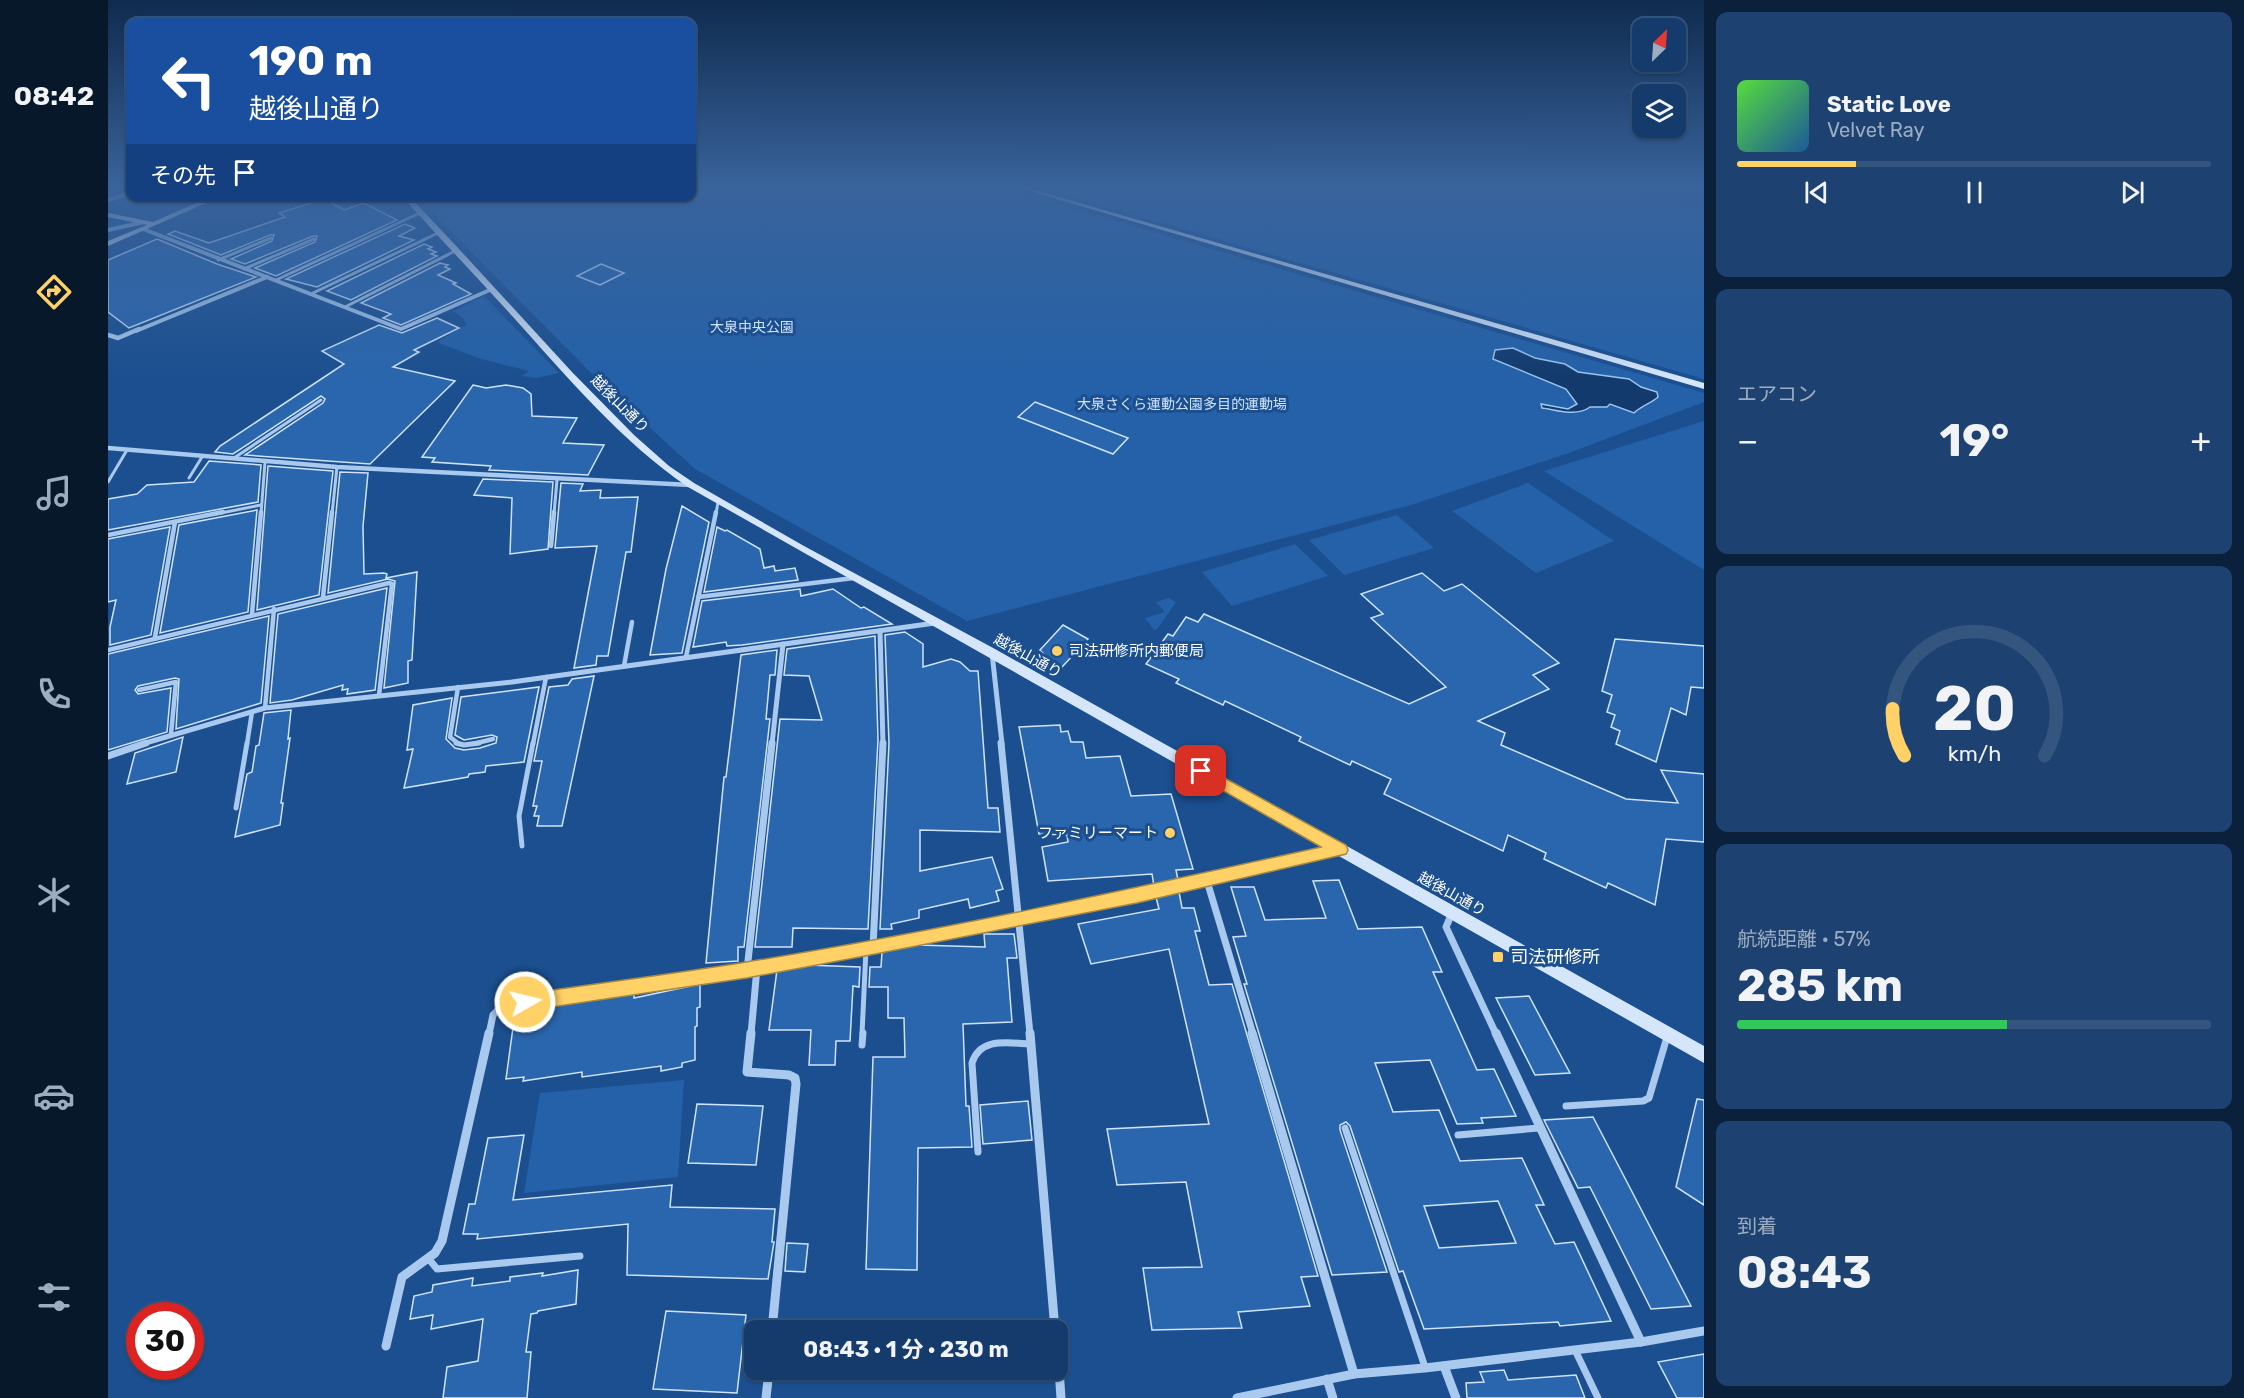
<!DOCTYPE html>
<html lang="ja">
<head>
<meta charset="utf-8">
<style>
	:root { --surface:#143b6b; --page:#1d4271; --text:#f1f3f6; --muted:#9dadc1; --line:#33557e; --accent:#ffd166 }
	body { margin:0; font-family:Rubik,"Noto Sans JP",sans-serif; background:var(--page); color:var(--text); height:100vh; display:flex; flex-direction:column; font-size:22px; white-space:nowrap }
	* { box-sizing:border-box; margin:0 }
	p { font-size:20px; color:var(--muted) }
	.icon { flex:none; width:33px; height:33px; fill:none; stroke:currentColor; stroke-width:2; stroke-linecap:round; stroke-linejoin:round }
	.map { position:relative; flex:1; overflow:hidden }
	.panel { display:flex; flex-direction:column; gap:12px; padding:12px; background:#0b203b; width:540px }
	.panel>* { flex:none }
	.top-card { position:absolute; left:18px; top:18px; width:570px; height:183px; border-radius:12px; box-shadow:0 2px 4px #0004,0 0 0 2px var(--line); background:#1a4fa0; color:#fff; overflow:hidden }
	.needle { width:39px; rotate:25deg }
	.tools { position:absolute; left:1524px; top:18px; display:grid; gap:12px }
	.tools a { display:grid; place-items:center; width:54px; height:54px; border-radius:12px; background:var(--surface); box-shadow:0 2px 4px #0004,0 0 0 2px var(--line); font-size:30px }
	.speed { position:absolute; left:18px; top:1302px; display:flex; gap:12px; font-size:30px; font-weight:700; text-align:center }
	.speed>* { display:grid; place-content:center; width:78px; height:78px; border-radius:50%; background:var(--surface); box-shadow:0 2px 4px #0004,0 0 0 2px var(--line); line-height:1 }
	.speed .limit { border:9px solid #d22; background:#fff; color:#111 }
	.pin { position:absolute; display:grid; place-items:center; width:51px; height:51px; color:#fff; margin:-26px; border-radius:12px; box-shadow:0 3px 9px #0006 }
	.me { position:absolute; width:66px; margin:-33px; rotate:82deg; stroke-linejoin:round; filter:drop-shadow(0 0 4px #0008) }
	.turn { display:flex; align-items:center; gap:21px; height:126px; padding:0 24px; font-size:27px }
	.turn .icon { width:78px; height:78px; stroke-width:2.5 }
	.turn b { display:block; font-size:42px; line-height:51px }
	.then { display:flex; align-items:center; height:57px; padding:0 24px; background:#0003; gap:12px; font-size:22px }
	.big { font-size:45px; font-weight:700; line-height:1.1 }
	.panel .card { flex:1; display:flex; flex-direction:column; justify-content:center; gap:9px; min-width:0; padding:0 21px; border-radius:12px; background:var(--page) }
	.panel .dial { align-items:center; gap:0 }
	.dial svg { height:156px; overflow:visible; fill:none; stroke:var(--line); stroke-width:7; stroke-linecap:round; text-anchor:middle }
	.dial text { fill:var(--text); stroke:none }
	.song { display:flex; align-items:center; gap:18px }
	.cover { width:72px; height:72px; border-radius:9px; background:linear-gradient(135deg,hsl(110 70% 55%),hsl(210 70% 35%)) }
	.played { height:6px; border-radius:3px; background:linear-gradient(90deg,var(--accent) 25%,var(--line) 25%) }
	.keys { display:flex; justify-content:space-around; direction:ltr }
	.heat { display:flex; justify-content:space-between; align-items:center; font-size:33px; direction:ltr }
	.charge { height:9px; border-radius:4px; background:linear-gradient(90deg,#34c759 57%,var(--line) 0) }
	.trip { position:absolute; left:636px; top:1320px; width:324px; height:60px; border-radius:12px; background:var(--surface); box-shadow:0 2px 4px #0004,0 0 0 2px var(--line); font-weight:700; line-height:60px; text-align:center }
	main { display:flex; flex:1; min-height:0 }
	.tabs { display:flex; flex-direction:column; width:108px; justify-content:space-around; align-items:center; background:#08182b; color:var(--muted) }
	.tabs .icon { width:42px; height:42px }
	.tabs .selected { color:var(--accent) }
	.tabs b { font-size:27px; color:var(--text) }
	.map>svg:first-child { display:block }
</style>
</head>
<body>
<main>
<nav class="tabs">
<b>08:42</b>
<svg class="icon selected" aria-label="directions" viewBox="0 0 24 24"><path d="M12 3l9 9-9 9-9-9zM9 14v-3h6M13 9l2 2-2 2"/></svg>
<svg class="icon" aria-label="music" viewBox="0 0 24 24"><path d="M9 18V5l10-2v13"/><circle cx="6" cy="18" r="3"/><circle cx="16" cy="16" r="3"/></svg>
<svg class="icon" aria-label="phone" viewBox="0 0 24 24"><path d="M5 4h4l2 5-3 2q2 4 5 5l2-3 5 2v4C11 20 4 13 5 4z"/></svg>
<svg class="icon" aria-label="climate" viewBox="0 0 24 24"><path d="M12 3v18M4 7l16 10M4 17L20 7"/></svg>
<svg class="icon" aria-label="car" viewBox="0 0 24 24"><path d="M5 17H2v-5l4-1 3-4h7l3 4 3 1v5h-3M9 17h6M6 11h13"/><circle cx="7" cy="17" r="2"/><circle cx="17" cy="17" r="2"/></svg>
<svg class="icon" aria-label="filters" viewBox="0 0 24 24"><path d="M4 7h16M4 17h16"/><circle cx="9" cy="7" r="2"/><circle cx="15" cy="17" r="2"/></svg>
</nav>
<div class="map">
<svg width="1596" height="1398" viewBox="0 0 1596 1398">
	<rect width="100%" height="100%" fill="#1b4f8f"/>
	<g fill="#2461a8">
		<path d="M584,185H885L1596,393V402L1461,453L1303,505L859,621L587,469L494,384L309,197L584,196Z"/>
		<path d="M922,185H1479L1596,209V379Z"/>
		<path d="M376,296L451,373L429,378L414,376L421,371L370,358L329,342L358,325L356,319L345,311Z"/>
		<path d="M1596,421V570L1436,471Z"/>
		<path d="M1420,483L1506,541L1428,573L1344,511Z"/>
		<path d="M1289,515L1326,548L1236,575L1201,540Z"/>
		<path d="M1187,544L1220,576L1124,606L1094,572Z"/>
		<path d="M1061,598L1068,602L1050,628L1046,630L1037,618L1057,612L1048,602Z"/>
		<path d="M576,1080L570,1177L416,1193L432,1093Z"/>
	</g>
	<path fill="#123a6d" stroke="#9cc4f0" stroke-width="1.5" d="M1405,348L1427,358L1457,364L1470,372L1521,379L1533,387L1549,392L1550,397C1542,404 1533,406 1526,413L1502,404L1499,407H1482C1469,417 1449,410 1434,408L1433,404L1460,409L1469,404L1458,389L1385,359L1387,350Z"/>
	<g fill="#2a66ad" stroke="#cfe3fa" stroke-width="1.5" fill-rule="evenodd">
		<path d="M216,199L236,210L256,203L289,220L168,276L147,268L207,242L209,236H205L137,264L123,259L164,241L166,235H162L113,255L60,234L67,231L101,243L177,217L171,213Z"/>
		<path d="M297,224L307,228L291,236L306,240L209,287L178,279Z"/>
		<path d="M49,239L109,264L148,277L21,328L0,312V260Z"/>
		<path d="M316,244L324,247L320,249L328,252L323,254L329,256L243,300L219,291Z"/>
		<path d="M332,263L340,265L337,267L342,269L330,275L348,283L345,284L363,294L293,325L275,318L283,314L253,303Z"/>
		<path d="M493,264L516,273L492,285L469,276Z"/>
		<path d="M329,318L351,328L306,350L311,352L285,367L347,381L262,464L137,455L215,403L217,399L213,396L125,454L107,452L112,446L236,364L214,351L271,325L294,333Z"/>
		<path d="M365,385L378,388L398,385L415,388L423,394L424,416L469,418L455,443L496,445L480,475L381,470L383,466L324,462L327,458L314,457Z"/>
		<path d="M927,402L1020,438L1005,454L910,417Z"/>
		<path d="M101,461L153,465L150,502L0,530V499L29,494L39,485L86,482Z"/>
		<path d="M160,466L225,471L211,595L149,610Z"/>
		<path d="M232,472L260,473L255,526L256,574L276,573L279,574L278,578L309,572L304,660L300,661V683L276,688L287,581L280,579L220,593Z"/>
		<path d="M375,479L445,482L440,549L402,554L404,498L366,495Z"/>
		<path d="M453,483L475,484L472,491L493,490L492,498L530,497L523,552H518L500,656H489L488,665L466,668L489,546L447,548Z"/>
		<path d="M574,506L601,522L575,648L574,653L542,655L558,569Z"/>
		<path d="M149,510L140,612L52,633L71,525Z"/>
		<path d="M62,527L43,635L2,645V627L8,600L0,602V539Z"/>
		<path d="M609,527L617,531L619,530L652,549L656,568L666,566L667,571L687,568L690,580L596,592Z"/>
		<path d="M1314,573L1336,591L1354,584L1451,663L1425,675L1441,689L1370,721L1397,733L1393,745L1518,799L1570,803L1553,770L1596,774V842L1558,839L1547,905L1500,883L1498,888L1436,859L1438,853L1400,835L1395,851L1276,794L1283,779L1244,761L1242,765L1191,741L1193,737L1117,701L1115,705L1068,683L1071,679L1038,664L1060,634L1065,636L1078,617L1090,622L1096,614L1301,704L1338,687L1263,618L1275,614L1253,594Z"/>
		<path d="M279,588L267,690L239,694L240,689L234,690L235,685L184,700L162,703L170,614Z"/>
		<path d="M692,589L693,596L725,589L753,608L756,607L784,624L634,645L619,646L618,642L585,647L594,601Z"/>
		<path d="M161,616L153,703L68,729L71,679L67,678L30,686L27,690L30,694L63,688L59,732L0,750V654Z"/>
		<path d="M955,625L980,639L954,667L941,660L932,650Z"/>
		<path d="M797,632L815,644V667L843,659L852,662L862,671H870L880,808H890L892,832L812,830V871L884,857L895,889L888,891L891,901L862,908L860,899L811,910V918L783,924L784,929H772L781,743L777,635Z"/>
		<path d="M767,636L770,740L760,929L685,928L684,947H647L672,719L714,720L701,676L676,675L679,649Z"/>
		<path d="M1507,639L1596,646V688L1583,687L1578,715L1563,708L1548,762L1508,744L1512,731L1503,727L1507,715L1499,712L1504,695L1494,691Z"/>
		<path d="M669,650L667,675H662L658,719H662L636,947H630V961L598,963L616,777H618L633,655Z"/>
		<path d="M486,676L454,826H429L431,816H426L429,806H425L434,761H426L441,687L460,685L464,679Z"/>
		<path d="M431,687L416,762L378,766L377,772L361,774L360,777L296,788L305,749L299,750L305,705L344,698L338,739L347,748L356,750L372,748L388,743L389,737L384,735L356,740L347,735L353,697Z"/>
		<path d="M183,710L180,739L182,738L173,803H175L172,825L127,837L139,774L144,772L148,746L151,745L156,713Z"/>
		<path d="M952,725L953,732L960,731L963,742H975L978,758L1012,756L1023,796L1063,794L1085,869L1068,870L1070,880L1046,886L1044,874L940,881L934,847L960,842L959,835L931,834L911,727Z"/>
		<path d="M75,737L68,772L19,784L27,753Z"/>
		<path d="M1231,880L1250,929L1314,927L1334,972H1325L1369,1070L1386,1069L1408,1116L1373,1118L1375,1123L1349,1124L1322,1060L1267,1063L1285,1112L1331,1110L1352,1161L1414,1158L1436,1205H1428L1447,1244L1466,1242L1503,1321L1452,1326L1450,1322L1316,1329L1295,1271L1291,1272L1242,1126L1238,1122L1232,1125V1130L1279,1272L1224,1275L1136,984H1139L1125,937L1138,936L1123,887H1146L1157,920L1218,918L1205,881ZM1390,1201L1408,1243L1331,1248L1316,1206Z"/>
		<path d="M1071,892L1074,908H1086L1092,931H1087L1101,985L1124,984L1210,1276L1193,1277L1202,1306L1130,1312L1134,1328L1044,1330L1035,1268L1094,1267L1078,1182L1009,1185L999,1129L1101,1124L1061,949L983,964L970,924L1051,909L1048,897Z"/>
		<path d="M876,934H906L909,958H899L904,1022L855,1024L858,1106H861L864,1147L810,1148L809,1270L758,1269L765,1057H797L796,1018H780V987H761L762,967H773L774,952L810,945L877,947Z"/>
		<path d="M698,965L752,967L751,987L745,986L742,1041H728L727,1065H701L703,1030H661L669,970Z"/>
		<path d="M592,984V1007L589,1008V1026L587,1027V1060L574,1063V1067L553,1071V1066L474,1077V1072L415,1081L416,1077L398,1079L406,1020L414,1018L415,1014L420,1013V1009L526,994V998Z"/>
		<path d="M1421,996L1462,1073L1427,1075L1388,998Z"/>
		<path d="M1589,1099L1596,1100V1205L1568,1187Z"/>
		<path d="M920,1101L924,1140L875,1144L872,1105Z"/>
		<path d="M589,1104L655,1106L648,1165L580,1163Z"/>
		<path d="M1485,1117L1520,1184L1583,1306L1543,1309L1482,1187L1470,1188L1436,1120Z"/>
		<path d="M416,1135L405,1200L564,1185L562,1207L667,1209L664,1242H666L660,1279L519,1275L520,1224L369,1239L370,1234H355L361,1204H367L380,1138Z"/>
		<path d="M679,1243L700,1244L697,1272L677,1271Z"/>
		<path d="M470,1270L468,1304L430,1311L429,1313L423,1314L418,1352H423L419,1398H335L339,1367L370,1361L375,1319L323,1329L325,1315L302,1319L306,1296L324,1292L325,1285L365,1278L364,1286L402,1281V1277L435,1273L434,1276Z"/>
		<path d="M558,1311L638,1315L629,1393L545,1389Z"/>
		<path d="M1596,1354V1398H1569L1550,1362Z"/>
		<path d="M1396,1370L1400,1380L1468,1375L1477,1398H1359L1358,1383L1376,1382L1372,1372Z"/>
	</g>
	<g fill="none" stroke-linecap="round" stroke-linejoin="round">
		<g stroke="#a9c9ee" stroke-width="3">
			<path d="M110,260L163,238"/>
			<path d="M136,269L206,239"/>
			<path d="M168,280L314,212"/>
			<path d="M205,293L332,232"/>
			<path d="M237,307L349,250"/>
			<path d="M126,458L213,400"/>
			<path d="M81,478L94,457"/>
			<path d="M0,482L19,450"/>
			<path d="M108,514L153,505"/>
			<path d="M153,514L157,462"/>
			<path d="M224,514L229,467"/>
			<path d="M446,514L449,480"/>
			<path d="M608,514L610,502"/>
		</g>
		<g stroke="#a9c9ee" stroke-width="4.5">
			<path d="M0,535L115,512"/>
			<path d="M443,546L446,512"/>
			<path d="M215,597L224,512"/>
			<path d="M590,597L746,578"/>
			<path d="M144,614L153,512"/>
			<path d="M47,637L67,522"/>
			<path d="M0,650L281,583L284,584L271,695"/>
			<path d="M578,657L608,512"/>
			<path d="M516,666L524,622"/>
			<path d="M350,687L342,737L351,744"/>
			<path d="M31,690L68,682L63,734"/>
			<path d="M157,708L166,609"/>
			<path d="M139,744L144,712"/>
			<path d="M365,744L385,739"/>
			<path d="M425,744L438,677"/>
		</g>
		<g stroke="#a9c9ee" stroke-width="5">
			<path d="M348,743L356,745L371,743"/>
			<path d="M128,808L139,743"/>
			<path d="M414,846L411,816L425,743"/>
			<path d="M754,1034L758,949"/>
		</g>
		<g stroke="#a9c9ee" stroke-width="7">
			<path d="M754,1045L755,1033"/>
			<path d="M1458,1106L1535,1101L1541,1098L1559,1037"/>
			<path d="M1237,1128L1317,1367"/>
			<path d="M1350,1135L1431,1128"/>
			<path d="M870,1152L864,1063C872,1037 900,1043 922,1044"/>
			<path d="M320,1258L329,1269L472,1256"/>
			<path d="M1467,1350L1490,1398"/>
		</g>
		<g stroke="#a9c9ee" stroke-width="4">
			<path d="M0,200L22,193"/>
			<path d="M35,229L293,329L384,289"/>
			<path d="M0,230L36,222"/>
			<path d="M28,331L159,277"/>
		</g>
		<g stroke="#a9c9ee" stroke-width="4.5">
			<path d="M0,335L10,338L31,329"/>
			<path d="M0,448L229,467L583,485"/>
		</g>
		<g stroke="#a9c9ee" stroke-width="5">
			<path d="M772,631L775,744"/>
			<path d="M884,653L894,744"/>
			<path d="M34,744L157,708L404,682L827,623"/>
			<path d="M664,744L675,644"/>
		</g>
		<g stroke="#a9c9ee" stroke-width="7">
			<path d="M893,743L922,1034"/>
			<path d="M0,756L38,743"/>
			<path d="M1099,881L1145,1034"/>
			<path d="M1344,913L1338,927L1388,1034"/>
			<path d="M765,947L775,743"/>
			<path d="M639,970L664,743"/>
			<path d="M381,1034L385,1015L395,1005C501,991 608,976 714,957C887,927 1058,890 1229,850"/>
			<path d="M643,1034L649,968"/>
		</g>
		<g stroke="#a9c9ee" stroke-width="9">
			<path d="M643,1033L639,1072L681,1075L687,1078L688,1084L664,1330"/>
			<path d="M922,1033L947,1330"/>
			<path d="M1144,1033L1246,1374"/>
			<path d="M1388,1033L1533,1342"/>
			<path d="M278,1346L294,1277L327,1253L334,1241L381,1033"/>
			<path d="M950,1354L953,1398"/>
			<path d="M1336,1366L1348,1398"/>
			<path d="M1219,1379L1225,1398"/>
			<path d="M658,1398L661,1370"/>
			<path d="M1129,1398L1246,1374L1317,1368L1533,1342L1596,1331"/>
		</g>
		<g fill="#d6e6fa" fill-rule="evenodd">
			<path d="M901,185H909L1596,383V389Z"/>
			<path d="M104,196H114L0,246V241L39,225L0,217V213L45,222Z"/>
			<path d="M294,196H301L351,249L464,372L526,435L561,466L586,483L696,546L887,649L1596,1046V1063L580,487C513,441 460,378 406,318C369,277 331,238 294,196Z"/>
		</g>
	</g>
	<linearGradient id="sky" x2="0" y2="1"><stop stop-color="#0f2b4f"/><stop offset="0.49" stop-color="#39639b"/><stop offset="1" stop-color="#39639b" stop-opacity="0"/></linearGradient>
	<rect width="1596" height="380" fill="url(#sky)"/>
	<path fill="#ffd166" stroke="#a68842" stroke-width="1.5" d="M1093,765L1238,845L1240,850L1238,854L1029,903L757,956L639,978L417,1011L411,1008L409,1002L411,996L417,994C491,983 565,974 638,962C831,931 1023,889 1213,847L1088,775L1086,771L1088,766Z"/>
	<g fill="#ffd166" stroke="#1b4f8f" stroke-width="2">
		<circle cx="949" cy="651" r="6"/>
		<circle cx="1062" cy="833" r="6"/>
		<rect x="1384" y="951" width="12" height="12" rx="3"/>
	</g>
	<g text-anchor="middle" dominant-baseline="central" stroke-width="6" stroke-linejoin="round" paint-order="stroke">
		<g font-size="14" fill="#cfe3fa" stroke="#1b4f8f">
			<text x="644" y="327">大泉中央公園</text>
			<text x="1074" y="404">大泉さくら運動公園多目的運動場</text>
		</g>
		<g font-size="15" fill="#fff" stroke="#1b4f8f">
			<text transform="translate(512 404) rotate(45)">越後山通り</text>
			<text transform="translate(920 656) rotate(29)">越後山通り</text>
			<text transform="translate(1344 894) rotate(29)">越後山通り</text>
		</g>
		<g font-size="15" fill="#fff" stroke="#1b4f8f" text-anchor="start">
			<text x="961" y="651">司法研修所内郵便局</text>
			<text x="1050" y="833" text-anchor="end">ファミリーマート</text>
		</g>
		<g font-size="18" fill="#fff" stroke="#1b4f8f" text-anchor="start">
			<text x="1402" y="957">司法研修所</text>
		</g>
	</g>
</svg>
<div class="tools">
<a><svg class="needle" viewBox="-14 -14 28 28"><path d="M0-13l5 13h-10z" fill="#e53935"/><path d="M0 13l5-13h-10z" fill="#9dadc1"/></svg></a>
<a><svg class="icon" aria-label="layers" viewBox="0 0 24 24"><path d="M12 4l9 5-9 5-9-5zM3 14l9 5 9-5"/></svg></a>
</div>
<div class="speed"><div class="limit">30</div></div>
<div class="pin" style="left:1093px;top:771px;background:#d93025"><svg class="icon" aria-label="arrive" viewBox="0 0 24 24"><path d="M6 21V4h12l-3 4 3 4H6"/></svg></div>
<svg class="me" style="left:417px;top:1002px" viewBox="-20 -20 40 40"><circle r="17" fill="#ffd166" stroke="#fff" stroke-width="3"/><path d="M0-11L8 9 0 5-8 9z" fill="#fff"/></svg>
<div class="trip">08:43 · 1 分 · 230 m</div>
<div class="top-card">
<div class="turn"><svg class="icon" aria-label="left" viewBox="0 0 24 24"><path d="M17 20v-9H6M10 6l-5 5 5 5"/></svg><div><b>190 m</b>越後山通り</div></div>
<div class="then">その先<svg class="icon" aria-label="arrive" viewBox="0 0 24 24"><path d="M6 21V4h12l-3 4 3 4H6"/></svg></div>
</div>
</div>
<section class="panel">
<div class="card">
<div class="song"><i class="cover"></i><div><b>Static Love</b><p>Velvet Ray</p></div></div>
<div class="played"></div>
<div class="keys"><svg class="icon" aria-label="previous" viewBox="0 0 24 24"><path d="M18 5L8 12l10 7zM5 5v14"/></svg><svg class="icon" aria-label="pause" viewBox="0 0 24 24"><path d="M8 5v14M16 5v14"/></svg><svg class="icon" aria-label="next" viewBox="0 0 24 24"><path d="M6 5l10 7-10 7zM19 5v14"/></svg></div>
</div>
<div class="card"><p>エアコン</p>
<div class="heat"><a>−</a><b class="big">19°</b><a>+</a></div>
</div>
<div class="card dial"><svg viewBox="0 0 100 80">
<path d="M14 69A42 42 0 1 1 86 69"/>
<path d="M14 69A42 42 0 0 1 8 45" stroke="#ffd166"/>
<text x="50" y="56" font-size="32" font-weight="700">20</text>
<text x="50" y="72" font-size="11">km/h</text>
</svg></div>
<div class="card"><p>航続距離 · 57%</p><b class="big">285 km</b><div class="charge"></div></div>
<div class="card"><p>到着</p><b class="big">08:43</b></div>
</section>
</main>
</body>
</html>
